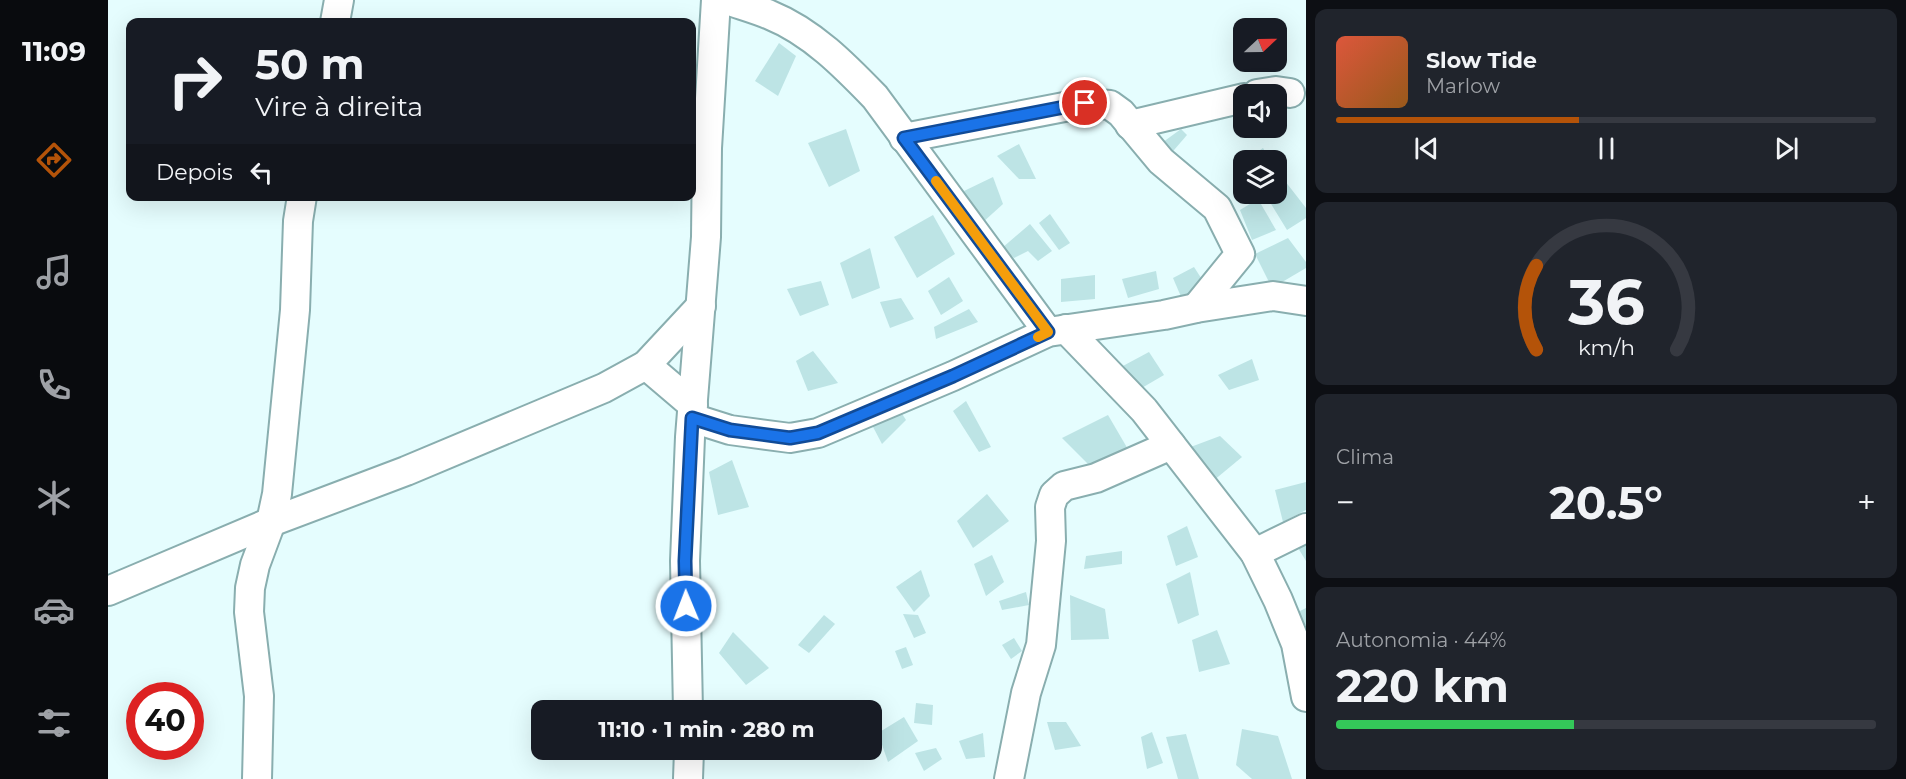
<!DOCTYPE html>
<html lang="pt">
<head>
<meta charset="utf-8">
<style>
	:root { --surface:#171b24; --page:#20242c; --text:#f1f3f6; --muted:#9ea1a6; --line:#363941; --accent:#b45309 }
	body { margin:0; font-family:Montserrat,sans-serif; background:var(--page); color:var(--text); height:100vh; display:flex; flex-direction:column; font-size:22px; white-space:nowrap }
	* { box-sizing:border-box; margin:0 }
	p { font-size:20px; color:var(--muted) }
	.icon { flex:none; width:33px; height:33px; fill:none; stroke:currentColor; stroke-width:2; stroke-linecap:round; stroke-linejoin:round }
	.map { position:relative; flex:1; overflow:hidden }
	.sheet { display:flex; flex-direction:column; gap:9px; padding:9px; background:#0d0f14; width:600px }
	.sheet>* { flex:none }
	.guide { position:absolute; left:18px; top:18px; width:570px; height:183px; border-radius:12px; box-shadow:0 6px 24px #0002; background:#171b24; color:var(--text); overflow:hidden }
	.needle { width:39px; rotate:68deg }
	.buttons { position:absolute; left:1125px; top:18px; display:grid; gap:12px }
	.buttons a { display:grid; place-items:center; width:54px; height:54px; border-radius:12px; background:var(--surface); box-shadow:0 6px 24px #0002; font-size:30px }
	.speed { position:absolute; left:18px; top:682px; display:flex; gap:12px; font-size:30px; font-weight:700; text-align:center }
	.speed>* { display:grid; place-content:center; width:78px; height:78px; border-radius:50%; background:var(--surface); box-shadow:0 6px 24px #0002; line-height:1 }
	.speed .limit { border:9px solid #d22; background:#fff; color:#111 }
	.pin { position:absolute; display:grid; place-items:center; width:51px; height:51px; color:#fff; margin:-26px; border:3px solid #fff; border-radius:50%; box-shadow:0 2px 6px #0007 }
	.me { position:absolute; width:66px; margin:-33px; rotate:359deg; stroke-linejoin:round; filter:drop-shadow(0 0 4px #0008) }
	.turn { display:flex; align-items:center; gap:21px; height:126px; padding:0 30px; font-size:27px }
	.turn .icon { width:78px; height:78px; stroke-width:2.5 }
	.turn b { display:block; font-size:42px; line-height:51px }
	.then { display:flex; align-items:center; height:57px; padding:0 30px; background:#0003; gap:12px; font-size:22px }
	.big { font-size:45px; font-weight:700; line-height:1.1 }
	.sheet .card { flex:1; display:flex; flex-direction:column; justify-content:center; gap:9px; min-width:0; padding:0 21px; border-radius:12px; background:var(--page) }
	.sheet .dial { align-items:center; gap:0 }
	.dial svg { height:156px; overflow:visible; fill:none; stroke:var(--line); stroke-width:7; stroke-linecap:round; text-anchor:middle }
	.dial text { fill:var(--text); stroke:none }
	.song { display:flex; align-items:center; gap:18px }
	.cover { width:72px; height:72px; border-radius:9px; background:linear-gradient(135deg,hsl(10 70% 55%),hsl(30 70% 35%)) }
	.played { height:6px; border-radius:3px; background:linear-gradient(90deg,var(--accent) 45%,var(--line) 45%) }
	.keys { display:flex; justify-content:space-around; direction:ltr }
	.heat { display:flex; justify-content:space-between; align-items:center; font-size:33px; direction:ltr }
	.charge { height:9px; border-radius:4px; background:linear-gradient(90deg,#34c759 44%,var(--line) 0) }
	.trip { position:absolute; left:423px; top:700px; width:351px; height:60px; border-radius:12px; background:var(--surface); box-shadow:0 6px 24px #0002; font-weight:700; line-height:60px; text-align:center }
	main { display:flex; flex:1; min-height:0 }
	.tab-bar { display:flex; flex-direction:column; width:108px; justify-content:space-around; align-items:center; background:#090b0e; color:var(--muted) }
	.tab-bar .icon { width:42px; height:42px }
	.tab-bar .selected { color:var(--accent) }
	.tab-bar b { font-size:27px; color:var(--text) }
	.map>svg:first-child { display:block }
</style>
</head>
<body>
<main>
<nav class="tab-bar">
<b>11:09</b>
<svg class="icon selected" aria-label="directions" viewBox="0 0 24 24"><path d="M12 3l9 9-9 9-9-9zM9 14v-3h6M13 9l2 2-2 2"/></svg>
<svg class="icon" aria-label="music" viewBox="0 0 24 24"><path d="M9 18V5l10-2v13"/><circle cx="6" cy="18" r="3"/><circle cx="16" cy="16" r="3"/></svg>
<svg class="icon" aria-label="phone" viewBox="0 0 24 24"><path d="M5 4h4l2 5-3 2q2 4 5 5l2-3 5 2v4C11 20 4 13 5 4z"/></svg>
<svg class="icon" aria-label="climate" viewBox="0 0 24 24"><path d="M12 3v18M4 7l16 10M4 17L20 7"/></svg>
<svg class="icon" aria-label="car" viewBox="0 0 24 24"><path d="M5 17H2v-5l4-1 3-4h7l3 4 3 1v5h-3M9 17h6M6 11h13"/><circle cx="7" cy="17" r="2"/><circle cx="17" cy="17" r="2"/></svg>
<svg class="icon" aria-label="filters" viewBox="0 0 24 24"><path d="M4 7h16M4 17h16"/><circle cx="9" cy="7" r="2"/><circle cx="15" cy="17" r="2"/></svg>
</nav>
<div class="map">
<svg width="1198" height="779" viewBox="0 0 1198 779">
	<rect width="100%" height="100%" fill="#e5fdfe"/>
	<g fill="#bde4e5">
		<path d="M671,43L688,56L670,96L647,81Z"/>
		<path d="M738,129L752,171L721,187L700,143Z"/>
		<path d="M1073,129L1079,135L1060,157L1051,145Z"/>
		<path d="M911,144L928,179H911L889,156Z"/>
		<path d="M1155,148L1162,160H1138Z"/>
		<path d="M885,177L895,204L874,223L856,191Z"/>
		<path d="M1177,181L1198,208V218L1179,230L1160,199L1165,194H1168V190Z"/>
		<path d="M1150,199L1168,230L1144,240L1132,210Z"/>
		<path d="M942,214L962,243L951,250L931,223Z"/>
		<path d="M825,215L847,254L809,278L786,237Z"/>
		<path d="M922,224L944,251L930,261L920,251L906,258L894,248Z"/>
		<path d="M1180,238L1198,262V268L1164,288L1147,254Z"/>
		<path d="M762,248L772,288L744,299L732,263Z"/>
		<path d="M1086,267L1097,284L1074,299L1065,278Z"/>
		<path d="M1048,271L1051,289L1020,298L1014,279Z"/>
		<path d="M987,275V299L953,302V279Z"/>
		<path d="M841,277L855,301L833,315L820,291Z"/>
		<path d="M713,281L721,305L692,316L679,289Z"/>
		<path d="M793,298L806,319L782,328L772,302Z"/>
		<path d="M861,309L870,322L828,339L826,327Z"/>
		<path d="M705,351L730,383L700,391L688,361Z"/>
		<path d="M1041,352L1056,375L1032,389L1013,367Z"/>
		<path d="M1144,359L1151,380L1121,390L1110,375Z"/>
		<path d="M858,401L883,447L871,452L845,411Z"/>
		<path d="M791,409L798,420L774,444L764,425Z"/>
		<path d="M1000,415L1021,451L980,464L954,438Z"/>
		<path d="M1112,436L1134,457L1105,481L1080,448Z"/>
		<path d="M624,460L641,507L610,515L601,472Z"/>
		<path d="M1198,482V510L1175,522L1167,490Z"/>
		<path d="M879,494L901,521L865,548L849,521Z"/>
		<path d="M1079,526L1090,557L1068,566L1059,536Z"/>
		<path d="M1198,542V561L1187,543Z"/>
		<path d="M1014,551V564L976,569L978,556Z"/>
		<path d="M884,555L896,582L878,596L866,564Z"/>
		<path d="M813,570L822,596L806,612L788,587Z"/>
		<path d="M1082,572L1091,615L1070,624L1058,584Z"/>
		<path d="M918,592L921,605L894,610L891,601Z"/>
		<path d="M962,595L997,609L1001,639L963,640Z"/>
		<path d="M1198,608V625L1196,626L1186,614Z"/>
		<path d="M795,614L810,615L818,633L806,638Z"/>
		<path d="M716,615L727,624L701,653L690,645Z"/>
		<path d="M1109,630L1122,664L1091,672L1084,640Z"/>
		<path d="M625,632L661,668L638,685L611,653Z"/>
		<path d="M906,638L914,651L903,659L894,645Z"/>
		<path d="M798,647L805,665L794,669L787,651Z"/>
		<path d="M808,703L825,705L824,725L806,723Z"/>
		<path d="M796,717L810,741L780,762L770,733Z"/>
		<path d="M939,722H958L973,746L947,750Z"/>
		<path d="M1134,729L1170,736L1184,779H1144L1128,765Z"/>
		<path d="M1044,732L1055,763L1039,769L1033,737Z"/>
		<path d="M875,733L877,757L858,759L851,741Z"/>
		<path d="M1078,734L1091,779H1070L1058,737Z"/>
		<path d="M828,748L834,759L816,771L807,753Z"/>
	</g>
	<g fill="none" stroke-linecap="round" stroke-linejoin="round">
		<g stroke="#89aeaf" stroke-width="32">
			<g id="minor">
				<path d="M619,0C633,5 648,9 662,15C704,32 737,66 767,97L940,332"/>
				<path d="M227,22L231,0"/>
				<path d="M1149,94L1168,91L1182,93"/>
				<path d="M1022,125L1136,98"/>
				<path d="M796,138L977,103L1002,105L1013,113L1053,161L1109,208L1132,254L1088,308"/>
				<path d="M958,329L1036,410L1147,553L1170,600L1188,644L1198,697"/>
				<path d="M538,365L585,405"/>
				<path d="M584,418L622,430L682,438L710,433L845,376L940,332L1056,315L1088,308L1165,296L1198,301"/>
				<path d="M1147,553L1198,528"/>
				<path d="M0,591L163,522L298,471L496,388L538,365L593,306"/>
				<path d="M580,711L577,561L582,437L598,237L599,148L608,0"/>
				<path d="M149,779L151,696L141,612L142,588L147,565L163,522L169,494L187,310L190,221L194,196"/>
				<path d="M580,779L581,750"/>
				<path d="M901,779L918,693L933,645L943,541L942,507L946,495L956,486L988,478L1063,445"/>
			</g>
		</g>
		<use href="#minor" stroke="#fff" stroke-width="28"/>
	</g>
	<g fill="none" stroke-linecap="round" stroke-linejoin="round">
		<g stroke="#114b97" stroke-width="15">
			<path id="route" d="M578,606L577,561L584,418L622,430L682,438L710,433L845,376L940,332L796,138L977,103"/>
		</g>
		<use href="#route" stroke="#1a73e8" stroke-width="10"/>
		<path stroke="#f59e0b" stroke-width="10" d="M828,181L940,332L930,337"/>
	</g>
</svg>
<div class="buttons">
<a><svg class="needle" viewBox="-14 -14 28 28"><path d="M0-13l5 13h-10z" fill="#e53935"/><path d="M0 13l5-13h-10z" fill="#9ea1a6"/></svg></a>
<a><svg class="icon" aria-label="sound" viewBox="0 0 24 24"><path d="M4 9h4l5-4v14l-5-4H4zM17 9q2 3 0 6"/></svg></a>
<a><svg class="icon" aria-label="layers" viewBox="0 0 24 24"><path d="M12 4l9 5-9 5-9-5zM3 14l9 5 9-5"/></svg></a>
</div>
<div class="speed"><div class="limit">40</div></div>
<div class="pin" style="left:977px;top:103px;background:#d93025"><svg class="icon" aria-label="arrive" viewBox="0 0 24 24"><path d="M6 21V4h12l-3 4 3 4H6"/></svg></div>
<svg class="me" style="left:578px;top:606px" viewBox="-20 -20 40 40"><circle r="17" fill="#1a73e8" stroke="#fff" stroke-width="3"/><path d="M0-11L8 9 0 5-8 9z" fill="#fff"/></svg>
<div class="trip">11:10 · 1 min · 280 m</div>
<div class="guide">
<div class="turn"><svg class="icon" aria-label="right" viewBox="0 0 24 24"><path d="M7 20v-9h11M14 6l5 5-5 5"/></svg><div><b>50 m</b>Vire à direita</div></div>
<div class="then">Depois<svg class="icon" aria-label="left" viewBox="0 0 24 24"><path d="M17 20v-9H6M10 6l-5 5 5 5"/></svg></div>
</div>
</div>
<section class="sheet">
<div class="card">
<div class="song"><i class="cover"></i><div><b>Slow Tide</b><p>Marlow</p></div></div>
<div class="played"></div>
<div class="keys"><svg class="icon" aria-label="previous" viewBox="0 0 24 24"><path d="M18 5L8 12l10 7zM5 5v14"/></svg><svg class="icon" aria-label="pause" viewBox="0 0 24 24"><path d="M8 5v14M16 5v14"/></svg><svg class="icon" aria-label="next" viewBox="0 0 24 24"><path d="M6 5l10 7-10 7zM19 5v14"/></svg></div>
</div>
<div class="card dial"><svg viewBox="0 0 100 80">
<path d="M14 69A42 42 0 1 1 86 69"/>
<path d="M14 69A42 42 0 0 1 14 26" stroke="#b45309"/>
<text x="50" y="56" font-size="32" font-weight="700">36</text>
<text x="50" y="72" font-size="11">km/h</text>
</svg></div>
<div class="card"><p>Clima</p>
<div class="heat"><a>−</a><b class="big">20.5°</b><a>+</a></div>
</div>
<div class="card"><p>Autonomia · 44%</p><b class="big">220 km</b><div class="charge"></div></div>
</section>
</main>
</body>
</html>
